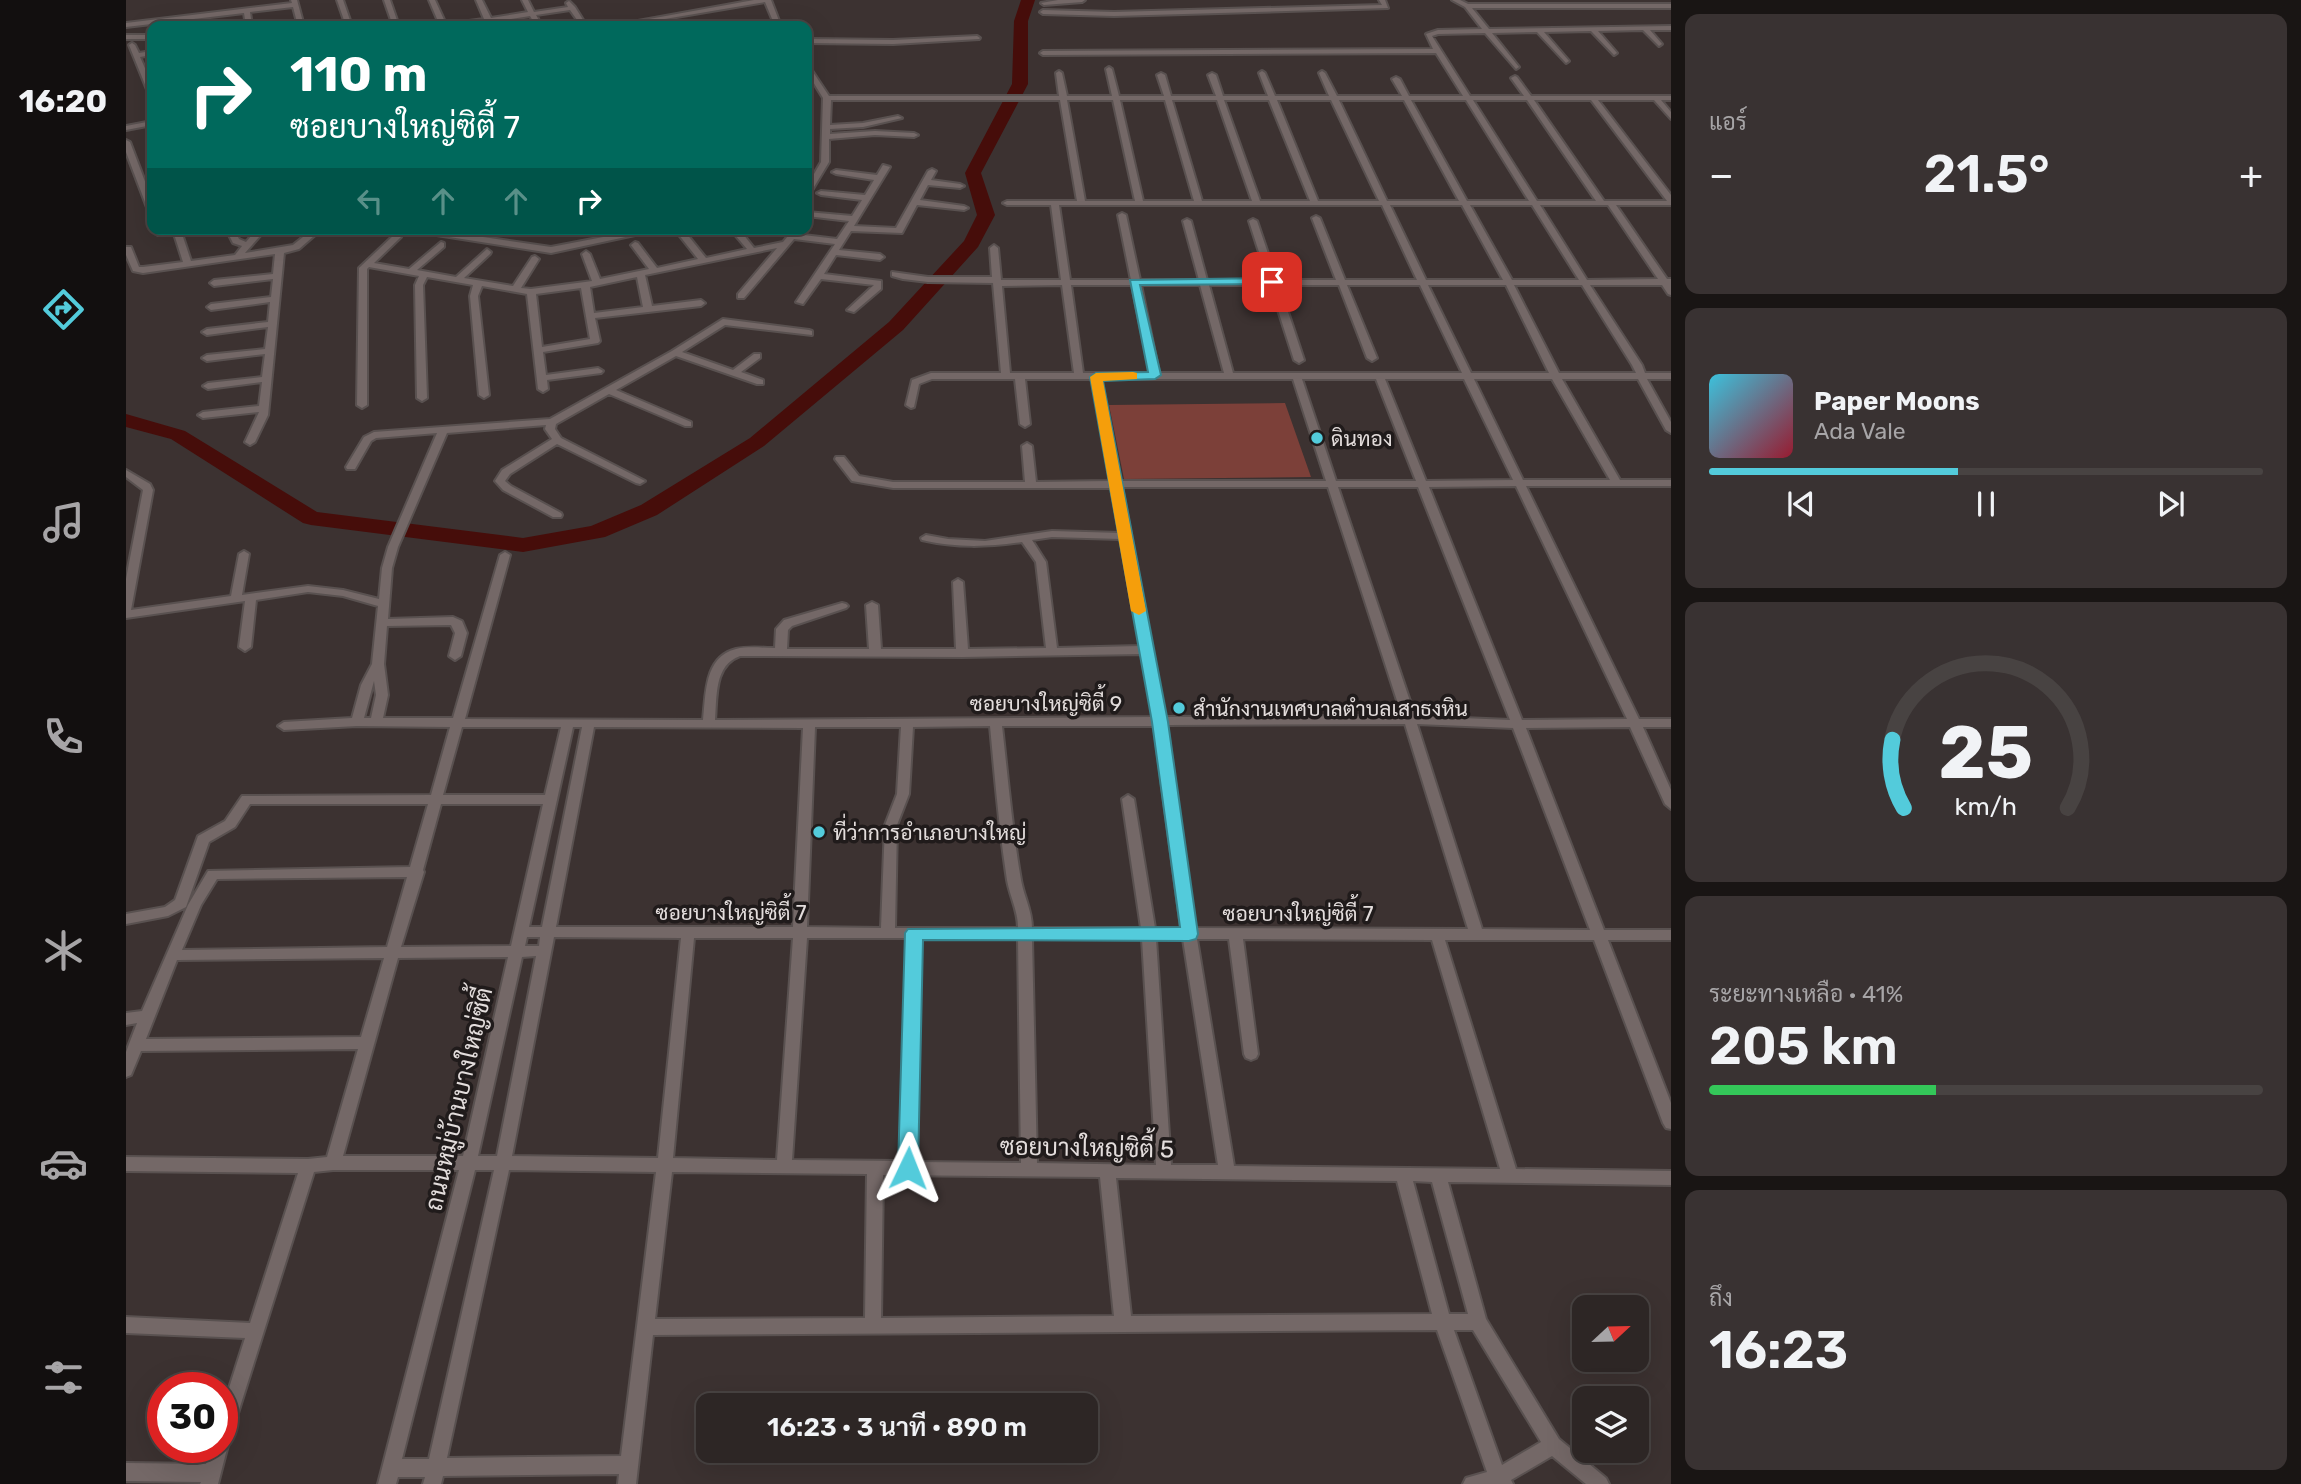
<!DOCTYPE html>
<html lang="th">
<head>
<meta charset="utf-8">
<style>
	:root { --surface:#2d2625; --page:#393232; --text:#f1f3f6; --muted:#a7a5a7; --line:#484342; --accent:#53cbdb }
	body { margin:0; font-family:Rubik,Sarabun,sans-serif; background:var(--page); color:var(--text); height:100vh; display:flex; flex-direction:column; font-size:26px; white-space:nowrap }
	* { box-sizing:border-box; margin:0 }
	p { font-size:23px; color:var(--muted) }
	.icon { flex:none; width:38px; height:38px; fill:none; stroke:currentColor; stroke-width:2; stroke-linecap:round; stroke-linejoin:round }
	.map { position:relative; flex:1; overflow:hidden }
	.drawer { display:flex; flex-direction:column; gap:14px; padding:14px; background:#191514; width:630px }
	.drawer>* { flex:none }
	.top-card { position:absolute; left:21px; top:21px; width:665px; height:214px; border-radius:14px; box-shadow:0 7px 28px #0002,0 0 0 2px var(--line); background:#00695c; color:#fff; overflow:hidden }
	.needle { width:46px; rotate:68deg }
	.buttons { position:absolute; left:1446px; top:1295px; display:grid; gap:14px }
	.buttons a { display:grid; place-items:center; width:77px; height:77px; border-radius:14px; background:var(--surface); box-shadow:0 7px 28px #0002,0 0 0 2px var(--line); font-size:35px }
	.speed { position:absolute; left:21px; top:1372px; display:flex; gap:14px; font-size:35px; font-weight:700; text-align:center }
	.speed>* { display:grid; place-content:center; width:91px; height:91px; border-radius:50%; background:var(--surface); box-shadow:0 7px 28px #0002,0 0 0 2px var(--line); line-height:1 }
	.speed .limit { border:10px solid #d22; background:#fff; color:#111 }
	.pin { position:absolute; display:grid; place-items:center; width:60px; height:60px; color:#fff; margin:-30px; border-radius:14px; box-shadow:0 4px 10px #0006 }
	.me { position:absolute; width:77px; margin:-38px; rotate:2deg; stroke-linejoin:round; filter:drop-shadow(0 0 5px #0008) }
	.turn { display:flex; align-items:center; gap:24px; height:147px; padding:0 28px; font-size:32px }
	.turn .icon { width:91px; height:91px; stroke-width:2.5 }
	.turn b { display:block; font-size:49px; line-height:60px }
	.lanes { display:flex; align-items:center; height:66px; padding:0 28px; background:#0003; justify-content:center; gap:35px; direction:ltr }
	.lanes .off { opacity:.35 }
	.big { font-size:52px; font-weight:600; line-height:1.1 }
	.drawer .widget { flex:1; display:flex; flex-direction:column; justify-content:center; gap:10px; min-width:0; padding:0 24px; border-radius:14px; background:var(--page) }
	.drawer .dial { align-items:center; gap:0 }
	.dial svg { height:182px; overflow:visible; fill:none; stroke:var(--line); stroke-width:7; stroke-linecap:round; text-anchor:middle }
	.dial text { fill:var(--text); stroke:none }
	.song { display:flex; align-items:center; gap:21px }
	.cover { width:84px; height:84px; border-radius:10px; background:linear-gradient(135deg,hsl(190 70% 55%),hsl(350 70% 35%)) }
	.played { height:7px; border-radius:4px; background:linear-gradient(90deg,var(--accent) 45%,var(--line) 45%) }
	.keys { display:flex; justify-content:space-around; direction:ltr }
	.heat { display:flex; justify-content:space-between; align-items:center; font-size:38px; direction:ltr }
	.charge { height:10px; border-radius:5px; background:linear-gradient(90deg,#34c759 41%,var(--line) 0) }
	.trip { position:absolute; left:570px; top:1393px; width:402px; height:70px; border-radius:14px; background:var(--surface); box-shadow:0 7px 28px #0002,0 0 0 2px var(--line); font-weight:600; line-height:70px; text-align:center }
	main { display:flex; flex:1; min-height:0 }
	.tab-bar { display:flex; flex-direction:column; width:126px; justify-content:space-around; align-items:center; background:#120f0f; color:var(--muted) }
	.tab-bar .icon { width:49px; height:49px }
	.tab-bar .selected { color:var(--accent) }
	.tab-bar b { font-size:32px; color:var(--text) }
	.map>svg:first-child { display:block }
</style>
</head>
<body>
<main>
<nav class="tab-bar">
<b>16:20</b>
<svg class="icon selected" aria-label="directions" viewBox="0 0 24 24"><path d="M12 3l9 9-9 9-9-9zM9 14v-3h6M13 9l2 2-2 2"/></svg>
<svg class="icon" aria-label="music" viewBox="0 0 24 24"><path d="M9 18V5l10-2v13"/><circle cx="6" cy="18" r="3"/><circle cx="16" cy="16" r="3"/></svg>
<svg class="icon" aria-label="phone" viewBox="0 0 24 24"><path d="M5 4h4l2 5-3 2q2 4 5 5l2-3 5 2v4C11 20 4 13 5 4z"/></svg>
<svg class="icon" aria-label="climate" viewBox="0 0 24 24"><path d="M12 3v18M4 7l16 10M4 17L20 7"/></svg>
<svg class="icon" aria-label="car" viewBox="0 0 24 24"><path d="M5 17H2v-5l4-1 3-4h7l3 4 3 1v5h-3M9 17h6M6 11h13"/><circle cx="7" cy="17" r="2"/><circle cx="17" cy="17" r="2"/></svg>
<svg class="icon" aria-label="filters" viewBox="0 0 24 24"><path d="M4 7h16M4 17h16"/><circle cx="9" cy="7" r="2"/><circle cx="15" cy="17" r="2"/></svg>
</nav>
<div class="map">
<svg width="1545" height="1484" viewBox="0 0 1545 1484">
	<rect width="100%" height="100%" fill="#3c3231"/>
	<path fill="#7c4039" d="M1159,403L1185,477L998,479L983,405Z"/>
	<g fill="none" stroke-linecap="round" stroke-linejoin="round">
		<path fill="#460d0a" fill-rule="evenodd" d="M895,0H909L902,21V84L855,173L869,215L852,247L777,330L638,446L531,515L479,537L397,552L185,525L177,523L45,439L0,427V414L59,431L191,512L397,538L465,526L515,505L624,438L763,322L838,241L851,215L839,173L886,84L888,21Z"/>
		<g stroke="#595150" stroke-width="4">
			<g id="street">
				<path d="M165,0H171L178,26H172L167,7L124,12L126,26H120L118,13L0,27V23L166,3Z"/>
				<path d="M211,0H217L226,26H220Z"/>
				<path d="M258,0H264L273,26H267Z"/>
				<path d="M303,0H309L320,24L358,19L350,0H356L365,18L402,12L396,0H402L408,12L442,7L440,3L443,1L449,7L459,23L454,24L444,10L410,15L416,26H410L404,16L366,22L368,26H362L360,22L333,26H314Z"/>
				<path d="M628,0H645L655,26H649L639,2L515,23L512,21Z"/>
				<path d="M932,0H959L956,2L918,5L915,3Z"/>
				<path d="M1253,0H1259L1262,8L988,16L917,14L914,12L917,10L988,12L1256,5Z"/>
				<path d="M1326,0H1334L1342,4H1545V8H1346L1363,29L1545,26V30H1524L1536,44L1533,46L1517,30L1472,31L1491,53L1488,55L1465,31L1418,32L1443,61L1440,63L1411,32L1366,33L1393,67L1390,69L1359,33L1312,34L1306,36L1344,96H1398L1385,78L1389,76L1391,77L1405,96H1545V100H1535L1545,112V119L1528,100H1472L1545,195V205H1490L1541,279H1545V295L1542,294L1536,285H1464L1516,365L1519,373H1545V379H1521L1545,422V433L1540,430L1512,379H1436L1494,480H1545V486H1400L1513,719H1545V727H1517L1545,790V809L1539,804L1504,727L1400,728L1478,930H1545V940H1482L1545,1103V1129L1540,1128L1537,1123L1468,940H1319L1390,1169L1545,1171V1185L1322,1182L1360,1319L1433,1439L1480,1478L1483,1484H1460L1426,1456L1385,1480L1387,1484H1337L1340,1478L1361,1472L1311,1330L527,1335L510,1484H492L493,1474L317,1476L315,1484H297L299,1477H272L270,1484H252L333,1170H207L188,1172L102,1445L92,1484H74L75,1482L0,1481V1463L80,1464L85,1447H96V1410L119,1338L0,1333V1317L124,1323L172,1173L0,1171V1157L182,1159L201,1157L232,1049L15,1051L5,1075L0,1077V1052L11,1023L0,1025V1013L16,1011L62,905L82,871L284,867L302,804H124L109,827L83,842L60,907L42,916L0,924V914L39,907L49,900L72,836L99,821L116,796L305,795L324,727L231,726L158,730L152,726L158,722L226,718L235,685L246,664L252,606L217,596L182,592L130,600L125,647L119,651L113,647L119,601L0,618V579L17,490L0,477V470L24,484L27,490L5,610L105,596L113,554L118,551L123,554L116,595L182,586L217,590L253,599L256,568L262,547L311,433L250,438L245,441L229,469H221L220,467L238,437L248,432L424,419L546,351L597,319L683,330L686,331V335L599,325L556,352L607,370L628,354H634V358L615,372L637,380V384H631L550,356L490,390L565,422V426H559L483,394L430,424L429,429L435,438L519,481L514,484L510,483L431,444L384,474L379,481L385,486L435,513L436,515L435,517H427L377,490L369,481L376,470L426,439L419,429L420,425L321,433L272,547L266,568L262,619L327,617L336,621L341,633L335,656L329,660L323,656L329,633L325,625L261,626L258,664L262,695L257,718H327L374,555L379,552L384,555L339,719L577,720C580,694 578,657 610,649C622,646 637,648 649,648L650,629L658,620L716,603L720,604L722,606L720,608L666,626L662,630L661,649H743L740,605L746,602L752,605L755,649H830L827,582L832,579L837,582L842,649L920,648L910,562L896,542C861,547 831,548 796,540L795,538L800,535L822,539L859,541L926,531L994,533L985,488H767L726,481L709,459L710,457H718L733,476L767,482H899L896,446L901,443L906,446L910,482L984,481L966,379H899L904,424L899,427L894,424L889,379H806L793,384L788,407L785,408L780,405L786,380L805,373H875L867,283L802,282L777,279L766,276V272L802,277H866L864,248L868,245L872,248L875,280H935L925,205H881L877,203L881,201H951L934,100H705L704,125L737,123L772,116L776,118L737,127L704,129V134L749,131L788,133L792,135L788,137L749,135L703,139V162L685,192L681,194V186L695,162L697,98L681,72V65L683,66L703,96H933L930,73L933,71L936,73L941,96H986L980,69L983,67L986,69L993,96H1038L1031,75L1035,73L1039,75L1045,96H1090L1082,75L1086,73L1090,75L1097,96H1142L1133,73L1136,71L1139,73L1149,96H1203L1193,73L1196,71L1199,73L1211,96H1276L1266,79L1270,77L1274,79L1283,96H1337L1310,53L917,55L914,53L917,51L1307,49L1300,34L1312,30L1356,29L1339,7ZM941,100H987L1009,201H959ZM994,100H1039L1068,201H1017ZM1046,100H1091L1126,201H1076ZM1098,100H1143L1184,201H1134ZM1151,100H1205L1253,201H1192ZM1213,100H1278L1333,201H1261ZM1285,100H1340L1403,201H1341ZM1347,100H1401L1470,201H1411ZM1408,100H1465L1541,201H1478ZM933,205H1256L1291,280H1219L1194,218L1190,216L1186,218L1210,280H1151L1131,221L1127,219L1123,221L1142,280H1081L1065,221L1061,219L1057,221L1073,280H1014L1000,215L996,213L992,215L1005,280H944ZM1264,205H1336L1377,280H1300ZM1344,205H1406L1453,280H1386ZM1414,205H1482L1532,279L1461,280ZM936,285L948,373H884L876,286ZM945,285H1006L1024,373H957ZM1015,285H1074L1098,373H1033ZM1083,285H1144L1168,360L1173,363L1178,360L1153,285H1213L1241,358L1246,361L1251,358L1221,285H1294L1336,373H1107ZM1302,285H1380L1423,373H1345ZM1388,285H1456L1506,365L1510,373H1433ZM975,379H1167L1200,481H994ZM1176,379H1250L1290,481H1210ZM1259,379H1338L1387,480L1300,481ZM1348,379H1426L1484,480H1397ZM1390,486L1501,719L1396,720L1303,487ZM996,487H1202L1276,716L1039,717ZM1212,487H1292L1384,720L1289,716ZM926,537L995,539L1014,646L931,648L920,562L906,540ZM1016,654L1027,717L589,720C591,697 588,665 614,656L836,657ZM248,681L250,695L245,718H238ZM1279,724L1342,929L1069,928L1041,725ZM1291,724L1387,728L1464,930L1356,929ZM864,726C869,778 873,829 881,880C884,897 892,910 892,928H769L771,825L783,794L787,727ZM876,726H1028L1055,928H1029L1008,799L1002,795L996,799L1015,928H906C906,910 898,897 895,880C886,829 882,778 876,726ZM336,727H435L419,795H317ZM447,727H456L416,927H403ZM468,727L677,728L667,927H430ZM689,727H775L771,794L759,825L755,928L681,927ZM315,804H417L385,946L275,947L298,872L297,870ZM281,877L261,947L56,950L75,905L91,879ZM401,937H414L413,946H399ZM428,937L555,938L532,1158L386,1156ZM568,938H667L651,1160L547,1158ZM681,938H781L774,1161L666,1160ZM795,938L892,939L895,1163L790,1162ZM906,939H1016L1030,1165L911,1163ZM1030,939H1057L1092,1165H1045ZM1071,939H1103L1118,1054L1120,1058L1125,1060L1130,1058L1132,1054L1117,939L1306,940L1374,1169L1108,1166ZM410,956L371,1156H352L396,957ZM382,957L337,1156H217L272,958ZM258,958L235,1037L20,1039L51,960ZM349,1170H368L303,1459H276ZM383,1170L530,1172L495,1456L321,1458ZM546,1172L741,1174L739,1318L529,1319ZM757,1175L974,1177L988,1316L755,1318ZM990,1178L1271,1181L1306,1314L1005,1316ZM1287,1181L1306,1182L1342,1314H1323ZM1328,1330H1347L1415,1442L1376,1465Z"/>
				<rect x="0" y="35" width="26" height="4"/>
				<path d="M851,36L854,38L853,39L767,44L681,43V39L767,40Z"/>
				<path d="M6,43L9,45L13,53L26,51V55L14,57L26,84V94L22,92L3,45Z"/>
				<path d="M26,121V125L0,130V126Z"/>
				<path d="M0,140L4,142L26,200V212L22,210L0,152Z"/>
				<path d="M757,165L764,167L728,226L770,228L802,171L806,169L810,171L805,180L834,184L838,186L834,188L802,185L794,200L838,206L842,208L838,210L791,205L776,233L725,231L713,250L754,254L758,257L754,260L710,255L698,274L755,281V289L728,312L721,310L748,285L695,279L677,304L670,302L709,244L668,239L618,298H612V294L651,248L519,275L526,306L575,300L579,303L575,306L469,318L474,341L472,343L417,352L420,375L472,368L477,371L475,373L421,380L422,389L417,392L412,389L401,294L356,286L352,296L363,395L358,398L353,395L344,296L347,285L301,277L297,285L301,398L296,401L291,398L289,285L293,276L243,267L241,269V405L236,408L231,405L233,268L268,235L275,237L248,263L283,269L315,242L318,243V247L291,270L330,277L361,249L365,252L364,254L338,278L387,286L406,257L409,256L413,259L395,288L405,289L459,282L466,281L456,254L460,251L464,254L474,279L523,269L505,245L509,242L512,243L531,268L572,259L553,235L557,233H560L580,258L621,249L604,229H613L628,248L657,242L662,236L656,229H665L669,234L711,239L723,221L681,216V212L726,216L736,200L695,195L691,193L695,191L739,195L748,180L710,174L706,172L710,170L751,175ZM511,277L517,307L468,313L464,287ZM455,288L464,339L416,347L410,294Z"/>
				<path d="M30,229H38L39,233L32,235Z"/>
				<path d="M100,229H108L113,239L120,242L131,229H140L119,253L167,245L187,229H196L173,249L158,253L142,415L129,442L124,445L119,442L133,412L77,418L72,415L77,412L133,406L136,382L82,389L77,386L82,383L136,377L139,354L81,361L76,358L81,355L139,349L142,327L81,335L76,332L81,329L142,322L144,302L85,310L81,307L85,304L145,297L147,279L88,286L84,283L88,280L147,274L149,254L17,273L7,271L0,255V247H5L13,267H17L57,262L49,237L53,235L57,237L65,261L109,255L116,246L107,243Z"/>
				<path d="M281,229H303L425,247L519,229H537L425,253L285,231Z"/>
				<path d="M406,229H414L411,235H408L404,233Z"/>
				<path d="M461,229H469L464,233H461Z"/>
			</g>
		</g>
		<use href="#street" fill="#746867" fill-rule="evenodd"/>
	</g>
	<path fill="#53cbdb" stroke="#36848e" stroke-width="2" d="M1146,278L1152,282L1150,284L1014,285L1035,375L1029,379L977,381L1042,722L1072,934L1070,939L1063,941L797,940L792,1168L789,1175L782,1177L775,1175L772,1168L779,933L782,929L1054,927L1026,722L964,377L970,373L1022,372L1004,280Z"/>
	<path fill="#f59e0b" d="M1007,372L1011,373V379L977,381L1020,611L1013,615L1005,611L964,377L970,373Z"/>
	<g fill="#53cbdb" stroke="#201b1b" stroke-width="2.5">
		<circle cx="1191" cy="438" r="7"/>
		<circle cx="1053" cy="708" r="7"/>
		<circle cx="693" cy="832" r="7"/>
	</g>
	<g text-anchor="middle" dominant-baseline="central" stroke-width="7" stroke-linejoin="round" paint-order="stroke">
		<g font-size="21" fill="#e3dddc" stroke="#201b1b" text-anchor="start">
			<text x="1205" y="438">ดินทอง</text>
			<text x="1067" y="708">สำนักงานเทศบาลตำบลเสาธงหิน</text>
			<text x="707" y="832">ที่ว่าการอำเภอบางใหญ่</text>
		</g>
		<g font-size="21" fill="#e3dddc" stroke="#201b1b">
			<text x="920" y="703">ซอยบางใหญ่ซิตี้ 9</text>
			<text x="605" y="912">ซอยบางใหญ่ซิตี้ 7</text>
			<text x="1172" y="913">ซอยบางใหญ่ซิตี้ 7</text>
		</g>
		<g font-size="24" fill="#e3dddc" stroke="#201b1b">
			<text transform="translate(333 1099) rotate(-77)">ถนนหมู่บ้านบางใหญ่ซิตี้</text>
			<text transform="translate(961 1148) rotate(1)">ซอยบางใหญ่ซิตี้ 5</text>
		</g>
	</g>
</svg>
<div class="buttons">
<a><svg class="needle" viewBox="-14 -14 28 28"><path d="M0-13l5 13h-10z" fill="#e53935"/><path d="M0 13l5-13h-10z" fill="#a7a5a7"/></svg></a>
<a><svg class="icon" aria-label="layers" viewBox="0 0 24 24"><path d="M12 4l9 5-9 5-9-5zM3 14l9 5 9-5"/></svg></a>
</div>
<div class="speed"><div class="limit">30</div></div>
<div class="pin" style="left:1146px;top:282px;background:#d93025"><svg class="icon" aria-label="arrive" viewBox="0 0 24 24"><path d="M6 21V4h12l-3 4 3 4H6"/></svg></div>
<svg class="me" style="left:782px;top:1168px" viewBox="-20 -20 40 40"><path d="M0-17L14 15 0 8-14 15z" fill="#53cbdb" stroke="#fff" stroke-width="4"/></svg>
<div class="trip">16:23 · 3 นาที · 890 m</div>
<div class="top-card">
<div class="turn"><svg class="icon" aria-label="right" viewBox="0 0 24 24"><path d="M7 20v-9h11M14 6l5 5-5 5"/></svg><div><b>110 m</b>ซอยบางใหญ่ซิตี้ 7</div></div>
<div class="lanes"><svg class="icon off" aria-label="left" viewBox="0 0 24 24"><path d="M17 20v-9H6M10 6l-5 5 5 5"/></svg><svg class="icon off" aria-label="ahead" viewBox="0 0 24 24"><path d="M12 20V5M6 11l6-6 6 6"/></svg><svg class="icon off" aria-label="ahead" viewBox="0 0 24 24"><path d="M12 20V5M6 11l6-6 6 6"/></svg><svg class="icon" aria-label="right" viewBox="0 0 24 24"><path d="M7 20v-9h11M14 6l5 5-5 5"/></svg></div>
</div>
</div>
<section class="drawer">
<div class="widget"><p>แอร์</p>
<div class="heat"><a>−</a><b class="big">21.5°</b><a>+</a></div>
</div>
<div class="widget">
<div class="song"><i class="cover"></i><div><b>Paper Moons</b><p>Ada Vale</p></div></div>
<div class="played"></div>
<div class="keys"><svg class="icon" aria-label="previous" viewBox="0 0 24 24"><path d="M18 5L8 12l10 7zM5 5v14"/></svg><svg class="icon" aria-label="pause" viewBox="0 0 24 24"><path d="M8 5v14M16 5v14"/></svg><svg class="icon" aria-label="next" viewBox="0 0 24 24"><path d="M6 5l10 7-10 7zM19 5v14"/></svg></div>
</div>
<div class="widget dial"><svg viewBox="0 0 100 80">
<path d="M14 69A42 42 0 1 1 86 69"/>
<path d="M14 69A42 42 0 0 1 9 39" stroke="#53cbdb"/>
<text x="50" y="56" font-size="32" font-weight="700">25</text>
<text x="50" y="72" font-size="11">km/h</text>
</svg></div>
<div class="widget"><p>ระยะทางเหลือ · 41%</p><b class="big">205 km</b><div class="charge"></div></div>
<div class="widget"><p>ถึง</p><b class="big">16:23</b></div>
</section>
</main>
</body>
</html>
